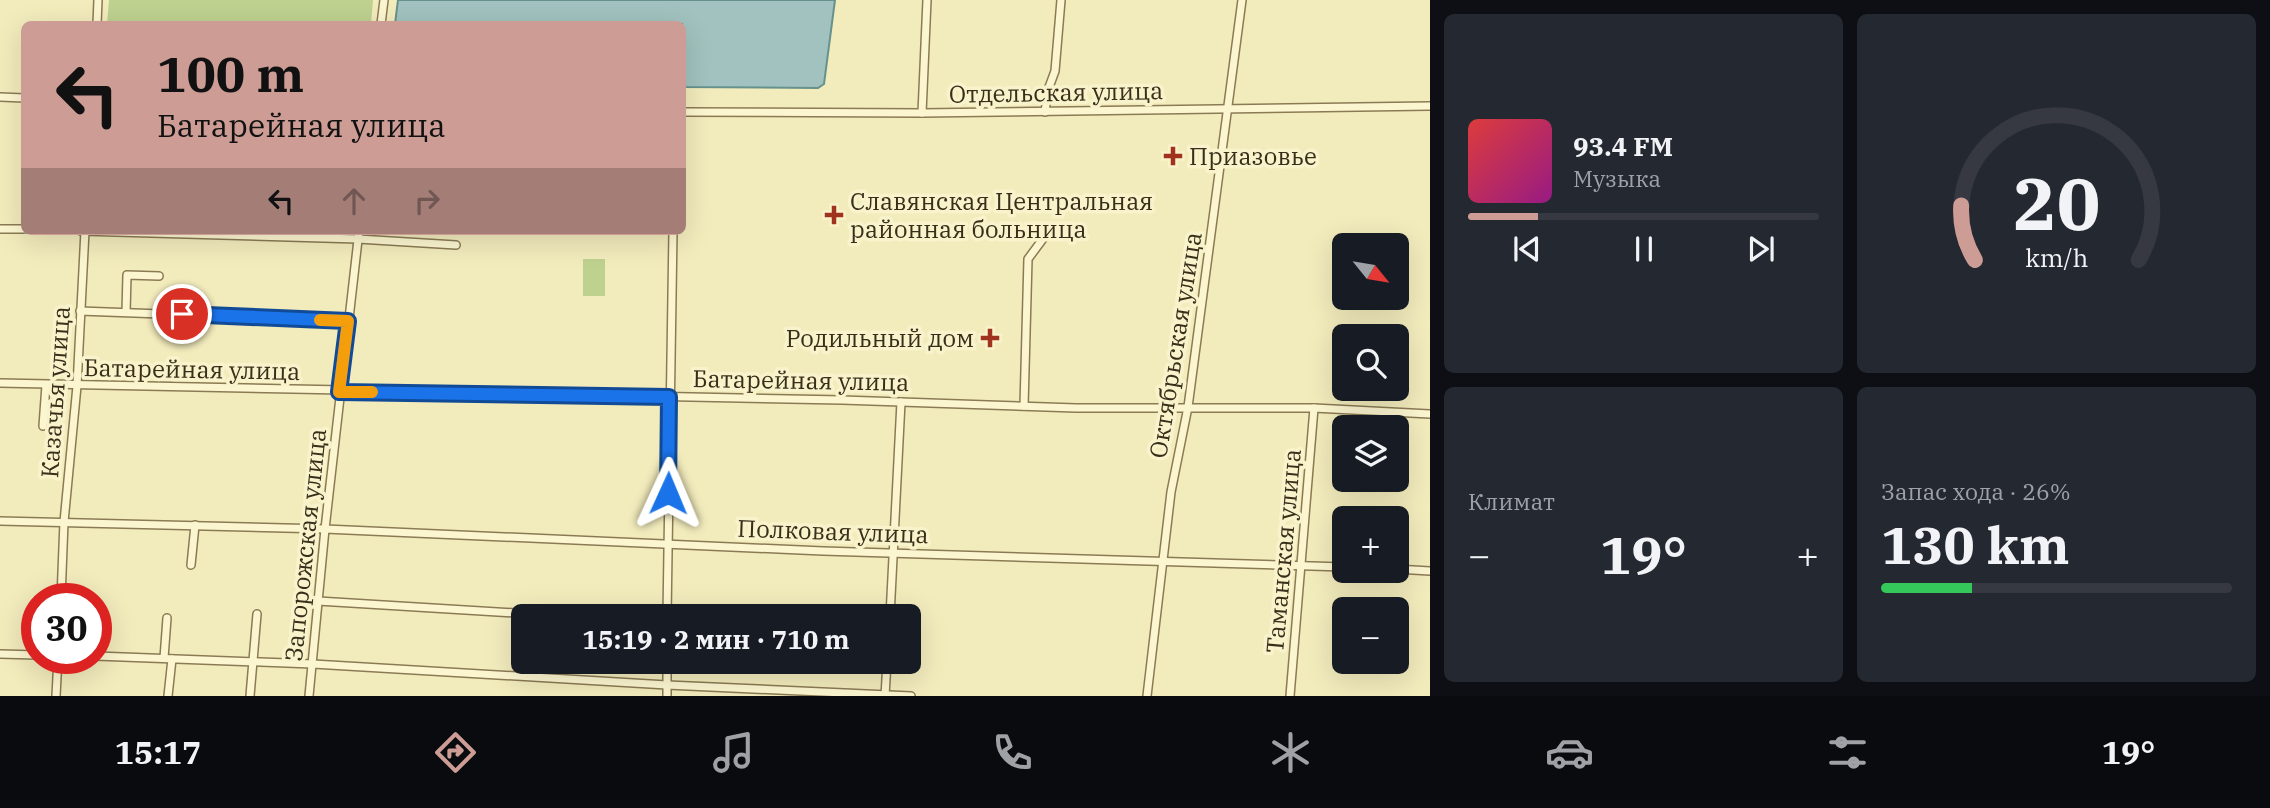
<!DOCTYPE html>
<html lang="ru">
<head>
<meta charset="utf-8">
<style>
	:root { --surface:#171b24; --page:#242831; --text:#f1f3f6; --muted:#9ea1a6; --line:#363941; --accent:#cd9d95 }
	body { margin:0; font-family:"IBM Plex Serif",serif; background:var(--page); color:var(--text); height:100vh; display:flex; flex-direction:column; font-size:26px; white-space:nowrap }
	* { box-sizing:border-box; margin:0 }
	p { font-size:23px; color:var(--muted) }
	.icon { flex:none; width:38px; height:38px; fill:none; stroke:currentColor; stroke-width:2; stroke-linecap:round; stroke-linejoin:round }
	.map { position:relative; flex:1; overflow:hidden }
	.drawer { display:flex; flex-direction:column; gap:14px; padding:14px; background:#0d0f14; width:840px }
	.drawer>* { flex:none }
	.hud { position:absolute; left:21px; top:21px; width:665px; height:214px; border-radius:10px; box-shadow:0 7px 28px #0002; background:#cd9d95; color:#111; overflow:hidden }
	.needle { width:46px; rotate:120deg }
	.controls { position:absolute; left:1332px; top:233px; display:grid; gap:14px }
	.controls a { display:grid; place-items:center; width:77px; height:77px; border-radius:10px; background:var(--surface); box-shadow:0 7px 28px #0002; font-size:35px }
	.speed { position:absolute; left:21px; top:583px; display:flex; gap:14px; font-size:35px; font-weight:700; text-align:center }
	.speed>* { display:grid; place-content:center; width:91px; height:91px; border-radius:50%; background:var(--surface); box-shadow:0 7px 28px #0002; line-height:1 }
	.speed .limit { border:10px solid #d22; background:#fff; color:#111 }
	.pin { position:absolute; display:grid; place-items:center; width:60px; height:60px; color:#fff; margin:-30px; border:4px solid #fff; border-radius:50%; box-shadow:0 2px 7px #0007 }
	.me { position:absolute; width:77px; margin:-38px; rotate:1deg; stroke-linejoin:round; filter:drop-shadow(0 0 5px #0008) }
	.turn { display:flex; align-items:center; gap:24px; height:147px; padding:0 21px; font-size:32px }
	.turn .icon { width:91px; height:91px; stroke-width:2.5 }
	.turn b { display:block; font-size:49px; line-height:60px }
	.lanes { display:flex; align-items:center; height:66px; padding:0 21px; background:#0003; justify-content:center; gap:35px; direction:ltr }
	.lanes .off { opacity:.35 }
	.big { font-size:52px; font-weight:800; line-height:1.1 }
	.drawer .widget { flex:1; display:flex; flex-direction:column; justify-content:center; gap:10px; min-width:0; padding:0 24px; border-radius:10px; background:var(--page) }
	.drawer .dial { align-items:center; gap:0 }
	.dial svg { height:182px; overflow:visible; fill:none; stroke:var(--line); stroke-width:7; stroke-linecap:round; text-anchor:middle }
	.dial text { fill:var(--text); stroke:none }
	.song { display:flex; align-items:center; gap:21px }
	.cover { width:84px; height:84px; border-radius:10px; background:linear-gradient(135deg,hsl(0 70% 55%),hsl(310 70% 35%)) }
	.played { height:7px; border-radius:4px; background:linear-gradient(90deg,var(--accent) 20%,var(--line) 20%) }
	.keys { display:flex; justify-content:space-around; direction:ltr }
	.heat { display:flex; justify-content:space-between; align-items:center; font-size:38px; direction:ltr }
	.charge { height:10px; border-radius:5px; background:linear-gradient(90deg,#34c759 26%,var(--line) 0) }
	.drawer .tiles { flex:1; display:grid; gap:14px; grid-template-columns:repeat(2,1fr) }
	.trip { position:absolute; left:511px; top:604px; width:410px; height:70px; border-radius:10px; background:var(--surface); box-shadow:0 7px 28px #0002; font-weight:800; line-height:70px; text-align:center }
	.dock { display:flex; height:112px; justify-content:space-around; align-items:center; background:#090b0e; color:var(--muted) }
	.dock .icon { width:49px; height:49px }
	.dock .current { color:var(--accent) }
	.dock b { font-size:32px; color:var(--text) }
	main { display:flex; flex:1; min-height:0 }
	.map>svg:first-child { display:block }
</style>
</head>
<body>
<main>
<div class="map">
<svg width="1430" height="696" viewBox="0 0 1430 696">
	<rect width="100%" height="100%" fill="#f2ebbc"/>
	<g fill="#bed18f">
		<path d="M109,0H373L371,24H107Z"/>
		<rect x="583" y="259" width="22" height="37"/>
	</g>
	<path fill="#a1c2be" stroke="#67918d" stroke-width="2" d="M398,0H835L824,84L818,88L683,87L682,24H395Z"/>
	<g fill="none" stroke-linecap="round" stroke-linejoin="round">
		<g stroke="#8b7b54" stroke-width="10">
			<g id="minor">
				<path d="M97,24L98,0"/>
				<path d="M381,24L384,0"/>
				<path d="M0,97L24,98"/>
				<path d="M682,112L922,113L1430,106"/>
				<path d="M1045,112L1048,90L1055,71L1061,0"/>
				<path d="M922,113L927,0"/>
				<path d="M0,229H24"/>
				<path d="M81,231L358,239L456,245"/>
				<path d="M80,311L348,321"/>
				<path d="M126,312L127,275L159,276"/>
				<path d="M0,383L842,400L1076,408H1314L1430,414"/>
				<path d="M1024,406L1028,259L1048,232"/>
				<path d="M43,426L46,385"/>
				<path d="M0,521L325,529L823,551L1344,567"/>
				<path d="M191,565L195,525"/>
				<path d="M1396,569L1430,571"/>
				<path d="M61,598L64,522L77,386L85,231"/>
				<path d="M318,601L565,616"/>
				<path d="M667,616L673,231"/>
				<path d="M890,616L901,402"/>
				<path d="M0,654L37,655"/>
				<path d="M96,656L313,664L667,685L911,696"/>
				<path d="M164,658L167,618"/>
				<path d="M56,696L58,658"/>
				<path d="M168,696L172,659"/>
				<path d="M250,696L257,614"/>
				<path d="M309,696L325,529L359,231"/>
				<path d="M667,696V662"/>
				<path d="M885,696L887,662"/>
				<path d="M1147,696L1171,492L1188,407L1242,0"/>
				<path d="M1290,696L1314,408"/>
			</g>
		</g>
		<use href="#minor" stroke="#fcf6d0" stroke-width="7"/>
	</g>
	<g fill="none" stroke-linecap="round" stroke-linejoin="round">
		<g stroke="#114b97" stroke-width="18">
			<path id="route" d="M182,314L348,321L339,392L669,397L668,493"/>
		</g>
		<use href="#route" stroke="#1a73e8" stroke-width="12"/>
		<path stroke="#f59e0b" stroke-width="12" d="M320,320L348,321L339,392H372"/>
	</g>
	<g fill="#a0331e" stroke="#f9f3cc" stroke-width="2.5">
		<path d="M1169.5 145.5h7v7h7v7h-7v7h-7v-7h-7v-7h7z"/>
		<path d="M830.5 204.5h7v7h7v7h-7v7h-7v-7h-7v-7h7z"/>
		<path d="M986.5 327.5h7v7h7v7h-7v7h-7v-7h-7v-7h7z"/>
	</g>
	<g text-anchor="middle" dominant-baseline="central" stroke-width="7" stroke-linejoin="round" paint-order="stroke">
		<g font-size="24" fill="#392e1a" stroke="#f9f3cc">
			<text transform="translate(1056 92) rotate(-1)">Отдельская улица</text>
			<text transform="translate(1175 345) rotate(-81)">Октябрьская улица</text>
			<text transform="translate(192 369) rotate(1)">Батарейная улица</text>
			<text transform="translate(801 380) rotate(1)">Батарейная улица</text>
			<text transform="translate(55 392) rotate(-86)">Казачья улица</text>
			<text transform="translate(833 531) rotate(2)">Полковая улица</text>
			<text transform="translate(305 545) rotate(-84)">Запорожская улица</text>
			<text transform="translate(1283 551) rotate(-85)">Таманская улица</text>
		</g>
		<g font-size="24" fill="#392e1a" stroke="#f9f3cc" text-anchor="start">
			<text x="1189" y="156">Приазовье</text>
			<text x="850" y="201">Славянская Центральная<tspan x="850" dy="28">районная больница</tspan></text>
			<text x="974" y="338" text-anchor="end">Родильный дом</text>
		</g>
	</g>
</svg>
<div class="controls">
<a><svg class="needle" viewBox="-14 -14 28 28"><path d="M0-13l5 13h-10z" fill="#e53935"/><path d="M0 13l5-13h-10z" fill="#9ea1a6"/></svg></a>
<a><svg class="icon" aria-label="search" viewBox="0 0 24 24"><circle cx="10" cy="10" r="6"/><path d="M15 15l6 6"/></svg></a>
<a><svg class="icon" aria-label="layers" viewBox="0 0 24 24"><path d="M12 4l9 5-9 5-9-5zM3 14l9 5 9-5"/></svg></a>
<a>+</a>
<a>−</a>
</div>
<div class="speed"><div class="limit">30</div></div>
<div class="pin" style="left:182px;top:314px;background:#d93025"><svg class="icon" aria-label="arrive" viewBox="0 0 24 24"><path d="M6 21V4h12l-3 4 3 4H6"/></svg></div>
<svg class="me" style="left:668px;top:493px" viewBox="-20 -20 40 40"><path d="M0-17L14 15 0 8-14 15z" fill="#1a73e8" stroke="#fff" stroke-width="4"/></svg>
<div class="trip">15:19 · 2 мин · 710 m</div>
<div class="hud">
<div class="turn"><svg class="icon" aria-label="left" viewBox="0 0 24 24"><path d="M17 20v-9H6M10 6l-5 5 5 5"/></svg><div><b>100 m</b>Батарейная улица</div></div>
<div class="lanes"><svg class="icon" aria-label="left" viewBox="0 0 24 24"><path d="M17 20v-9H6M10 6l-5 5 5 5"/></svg><svg class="icon off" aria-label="ahead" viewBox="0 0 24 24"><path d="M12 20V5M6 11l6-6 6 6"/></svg><svg class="icon off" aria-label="right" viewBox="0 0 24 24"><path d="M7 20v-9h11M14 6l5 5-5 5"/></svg></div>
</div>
</div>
<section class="drawer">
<div class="tiles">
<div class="widget">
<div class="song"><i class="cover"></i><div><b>93.4 FM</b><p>Музыка</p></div></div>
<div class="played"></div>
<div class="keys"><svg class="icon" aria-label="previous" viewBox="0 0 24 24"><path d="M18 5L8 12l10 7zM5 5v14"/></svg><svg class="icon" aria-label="pause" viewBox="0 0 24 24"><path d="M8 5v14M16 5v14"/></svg><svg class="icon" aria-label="next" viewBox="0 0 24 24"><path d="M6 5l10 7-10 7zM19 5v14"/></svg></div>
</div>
<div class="widget dial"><svg viewBox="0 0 100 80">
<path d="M14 69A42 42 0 1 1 86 69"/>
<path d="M14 69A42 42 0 0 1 8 45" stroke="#cd9d95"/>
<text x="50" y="56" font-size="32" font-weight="700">20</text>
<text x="50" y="72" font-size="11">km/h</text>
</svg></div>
<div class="widget"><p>Климат</p>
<div class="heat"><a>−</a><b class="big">19°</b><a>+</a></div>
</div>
<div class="widget"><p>Запас хода · 26%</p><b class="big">130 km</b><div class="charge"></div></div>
</div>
</section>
</main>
<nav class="dock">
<b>15:17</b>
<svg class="icon current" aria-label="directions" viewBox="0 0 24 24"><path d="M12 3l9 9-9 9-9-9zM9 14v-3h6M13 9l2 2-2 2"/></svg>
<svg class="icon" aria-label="music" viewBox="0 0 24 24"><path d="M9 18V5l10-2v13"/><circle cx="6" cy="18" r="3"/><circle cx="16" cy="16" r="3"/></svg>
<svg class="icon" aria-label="phone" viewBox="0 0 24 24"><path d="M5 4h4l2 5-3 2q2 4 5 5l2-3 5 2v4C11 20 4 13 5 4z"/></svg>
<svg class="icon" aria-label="climate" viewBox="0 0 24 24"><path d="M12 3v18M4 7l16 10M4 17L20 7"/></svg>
<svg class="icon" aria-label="car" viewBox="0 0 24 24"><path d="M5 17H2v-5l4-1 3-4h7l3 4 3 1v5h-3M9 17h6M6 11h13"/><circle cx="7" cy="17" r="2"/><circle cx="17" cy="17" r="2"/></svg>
<svg class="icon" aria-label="filters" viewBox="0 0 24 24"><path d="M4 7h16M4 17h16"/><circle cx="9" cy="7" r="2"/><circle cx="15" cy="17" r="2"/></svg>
<b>19°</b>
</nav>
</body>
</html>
